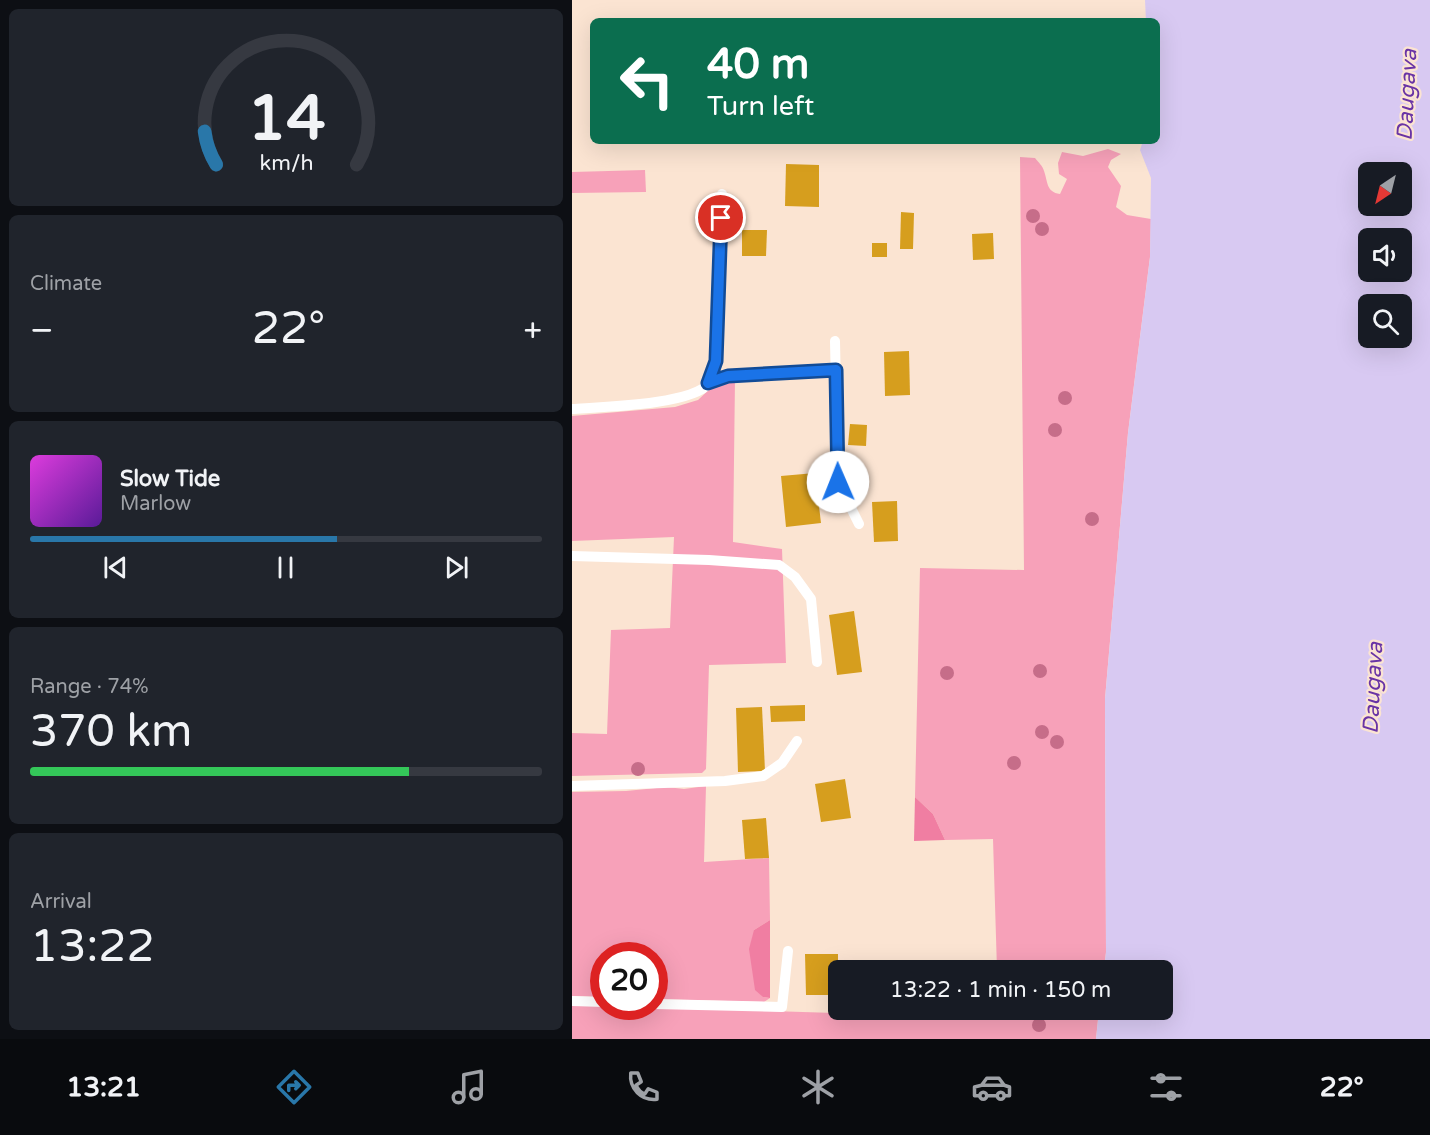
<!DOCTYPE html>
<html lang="en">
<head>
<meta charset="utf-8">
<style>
	:root { --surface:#171b24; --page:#20242c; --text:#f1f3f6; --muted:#9ea1a6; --line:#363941; --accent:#2977a9 }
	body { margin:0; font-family:"Varela Round",sans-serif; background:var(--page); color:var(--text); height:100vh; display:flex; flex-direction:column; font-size:22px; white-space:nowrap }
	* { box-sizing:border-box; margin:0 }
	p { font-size:20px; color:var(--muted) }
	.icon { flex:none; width:33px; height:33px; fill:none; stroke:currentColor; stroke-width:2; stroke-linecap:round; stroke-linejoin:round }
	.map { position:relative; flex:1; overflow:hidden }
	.details { display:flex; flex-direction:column; gap:9px; padding:9px; background:#0d0f14; width:572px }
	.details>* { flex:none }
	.hud { position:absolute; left:18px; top:18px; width:570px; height:126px; border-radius:9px; box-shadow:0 6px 24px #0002; background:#0b6e4f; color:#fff; overflow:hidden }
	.needle { width:39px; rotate:215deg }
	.fabs { position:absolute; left:786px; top:162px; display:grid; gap:12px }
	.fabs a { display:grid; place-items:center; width:54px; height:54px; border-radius:9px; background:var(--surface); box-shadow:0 6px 24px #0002; font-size:30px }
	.speed { position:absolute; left:18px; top:942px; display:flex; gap:12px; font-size:30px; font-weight:700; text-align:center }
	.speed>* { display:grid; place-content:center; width:78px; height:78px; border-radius:50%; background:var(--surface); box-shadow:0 6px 24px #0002; line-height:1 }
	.speed .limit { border:9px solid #d22; background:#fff; color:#111 }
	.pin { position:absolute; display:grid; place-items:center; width:51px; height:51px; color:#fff; margin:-26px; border:3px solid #fff; border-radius:50%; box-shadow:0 2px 6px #0007 }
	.me { position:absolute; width:66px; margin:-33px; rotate:359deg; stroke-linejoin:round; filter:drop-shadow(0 0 4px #0008) }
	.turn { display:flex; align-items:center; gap:21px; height:126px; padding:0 18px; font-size:27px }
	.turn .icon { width:78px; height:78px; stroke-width:2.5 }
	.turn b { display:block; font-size:42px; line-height:51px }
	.big { font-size:45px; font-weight:600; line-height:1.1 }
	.details .widget { flex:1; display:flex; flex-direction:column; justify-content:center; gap:9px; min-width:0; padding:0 21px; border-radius:9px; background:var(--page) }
	.details .dial { align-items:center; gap:0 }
	.dial svg { height:156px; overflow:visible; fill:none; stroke:var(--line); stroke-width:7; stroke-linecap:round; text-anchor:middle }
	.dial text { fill:var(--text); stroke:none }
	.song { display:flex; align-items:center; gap:18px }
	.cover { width:72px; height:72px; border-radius:9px; background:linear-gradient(135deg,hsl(300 70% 55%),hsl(270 70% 35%)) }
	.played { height:6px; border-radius:3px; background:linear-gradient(90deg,var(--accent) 60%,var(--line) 60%) }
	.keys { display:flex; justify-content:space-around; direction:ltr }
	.heat { display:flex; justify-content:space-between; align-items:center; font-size:33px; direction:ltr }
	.charge { height:9px; border-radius:4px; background:linear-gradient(90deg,#34c759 74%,var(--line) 0) }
	.trip { position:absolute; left:256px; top:960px; width:345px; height:60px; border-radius:9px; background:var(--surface); box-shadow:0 6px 24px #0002; font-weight:600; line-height:60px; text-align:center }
	.tabs { display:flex; height:96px; justify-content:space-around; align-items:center; background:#090b0e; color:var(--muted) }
	.tabs .icon { width:42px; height:42px }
	.tabs .active { color:var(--accent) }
	.tabs b { font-size:27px; color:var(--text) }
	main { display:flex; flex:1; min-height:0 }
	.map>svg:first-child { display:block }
</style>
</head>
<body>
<main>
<section class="details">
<div class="widget dial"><svg viewBox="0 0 100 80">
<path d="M14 69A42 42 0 1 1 86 69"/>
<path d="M14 69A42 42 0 0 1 8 52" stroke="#2977a9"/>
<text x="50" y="56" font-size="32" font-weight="700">14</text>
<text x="50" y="72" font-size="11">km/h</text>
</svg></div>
<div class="widget"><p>Climate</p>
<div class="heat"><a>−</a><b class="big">22°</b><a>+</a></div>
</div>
<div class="widget">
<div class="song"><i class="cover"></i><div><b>Slow Tide</b><p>Marlow</p></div></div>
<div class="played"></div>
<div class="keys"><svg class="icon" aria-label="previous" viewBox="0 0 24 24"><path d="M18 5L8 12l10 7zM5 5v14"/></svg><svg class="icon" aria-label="pause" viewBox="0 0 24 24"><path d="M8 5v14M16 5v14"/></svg><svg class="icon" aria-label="next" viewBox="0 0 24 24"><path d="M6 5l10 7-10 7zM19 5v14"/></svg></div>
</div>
<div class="widget"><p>Range · 74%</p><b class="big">370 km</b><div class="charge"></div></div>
<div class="widget"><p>Arrival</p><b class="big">13:22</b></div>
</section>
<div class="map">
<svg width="859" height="1039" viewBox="0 0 859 1039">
	<rect width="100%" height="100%" fill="#fbe4d2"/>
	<g fill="#f7a1b9">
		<path d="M536,149L549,154L539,160L536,167L549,186L544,207L555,215L579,219L578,257L556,433L533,699L534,952L532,970H425L421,839L373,840L361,814L343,797L348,568L452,570L448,157L463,158C466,162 471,166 472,171C476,182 474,192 488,194L495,179L487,174L486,163L490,152L511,156Z"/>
		<path d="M73,170L74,192L0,193V172Z"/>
		<path d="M163,379L161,542L210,549L214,663L137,665L134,769L130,773L0,776V733L35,734L39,630L98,628L102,537L0,541V416L103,407L126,400L142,385Z"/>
		<path d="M134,786L132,862L197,858L198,920L182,930L191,997L198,998L192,1002L83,999L82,956H32L31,997L0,996V792L54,791L95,787L112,789Z"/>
		<path d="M0,1005L426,1018V1010H527L524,1039H0Z"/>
	</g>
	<g fill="#f07ea2">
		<path d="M343,797L361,814L373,840L342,841Z"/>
		<path d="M198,920V998L191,997L183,990L177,949L182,930Z"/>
	</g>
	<path fill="#d8c9f2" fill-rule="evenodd" d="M573,0H858V1039H524L527,1010H591V970H532L534,952L533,699L556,433L578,257L579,178L568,150L571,141H585V21H574ZM796,172H830V206H796ZM796,238H830V272H796ZM796,304H830V338H796Z"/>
	<g fill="#d69e1e">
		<path d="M214,164L247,165V207L213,206Z"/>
		<path d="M329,212L342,213L341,249H328Z"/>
		<path d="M170,230H195L194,256H170Z"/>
		<path d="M421,233L422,259L401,260L400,234Z"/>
		<rect x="300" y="243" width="15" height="14"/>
		<path d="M337,351L338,395L313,396L312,352Z"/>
		<path d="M278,424L295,425L294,446L276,445Z"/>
		<path d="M243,473L249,523L214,527L209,476Z"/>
		<path d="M325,501L326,541L302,542L300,502Z"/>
		<path d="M282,611L290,672L265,675L257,615Z"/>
		<path d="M233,705V721L199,722L198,706Z"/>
		<path d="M190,707L193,771L166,772L164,708Z"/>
		<path d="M273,779L279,818L249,822L243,784Z"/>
		<path d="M194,818L197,858L173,859L170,820Z"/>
		<path d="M233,954H266V995H234Z"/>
	</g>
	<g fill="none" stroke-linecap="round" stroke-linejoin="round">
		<g stroke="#fff" stroke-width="10">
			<path d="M263,341L266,482L287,524"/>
			<path d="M136,383L156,376L264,370"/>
			<path d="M0,409C28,407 121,405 137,383C141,378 142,367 144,361L150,194"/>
			<path d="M0,556L137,560L207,565L223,577L239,599L245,662"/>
			<path d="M0,786L153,781L191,776L210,763L225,741"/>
			<path d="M0,1001L32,1002"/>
			<path d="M82,1004L210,1007L216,951"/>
		</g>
	</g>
	<g fill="#c66d89">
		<circle cx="461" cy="216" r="7"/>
		<circle cx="470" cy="229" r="7"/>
		<circle cx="493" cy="398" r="7"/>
		<circle cx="483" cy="430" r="7"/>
		<circle cx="520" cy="519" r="7"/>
		<circle cx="468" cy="671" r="7"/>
		<circle cx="375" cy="673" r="7"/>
		<circle cx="470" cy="732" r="7"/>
		<circle cx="485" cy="742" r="7"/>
		<circle cx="442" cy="763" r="7"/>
		<circle cx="66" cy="769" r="7"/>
		<circle cx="467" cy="1025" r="7"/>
	</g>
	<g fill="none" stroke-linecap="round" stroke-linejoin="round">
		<g stroke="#114b97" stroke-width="15">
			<path id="route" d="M149,218L144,361L136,383L156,376L264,370L266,482"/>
		</g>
		<use href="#route" stroke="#1a73e8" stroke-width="10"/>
	</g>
	<g text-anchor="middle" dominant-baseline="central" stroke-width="4.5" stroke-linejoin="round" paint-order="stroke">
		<g font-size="22" font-style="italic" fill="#6933a5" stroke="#fbe4d2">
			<text transform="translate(835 95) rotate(-87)">Daugava</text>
			<text transform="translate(801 688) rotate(-87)">Daugava</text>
		</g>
	</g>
</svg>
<div class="fabs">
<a><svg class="needle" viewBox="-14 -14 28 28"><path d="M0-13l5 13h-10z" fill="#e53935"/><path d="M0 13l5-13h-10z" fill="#9ea1a6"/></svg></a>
<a><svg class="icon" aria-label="sound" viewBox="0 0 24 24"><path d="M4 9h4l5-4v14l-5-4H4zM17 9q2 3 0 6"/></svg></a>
<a><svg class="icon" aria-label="search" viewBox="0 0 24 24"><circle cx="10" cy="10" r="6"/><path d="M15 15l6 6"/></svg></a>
</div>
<div class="speed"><div class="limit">20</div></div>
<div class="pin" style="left:149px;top:218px;background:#d93025"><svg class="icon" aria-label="arrive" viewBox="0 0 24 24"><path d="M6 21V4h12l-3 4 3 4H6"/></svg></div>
<svg class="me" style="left:266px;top:482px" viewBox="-20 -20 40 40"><circle r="19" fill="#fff"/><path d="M0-13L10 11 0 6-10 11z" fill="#1a73e8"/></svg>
<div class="trip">13:22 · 1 min · 150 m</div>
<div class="hud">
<div class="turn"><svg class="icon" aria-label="left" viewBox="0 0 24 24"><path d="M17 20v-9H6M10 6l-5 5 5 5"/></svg><div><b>40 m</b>Turn left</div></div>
</div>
</div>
</main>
<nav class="tabs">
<b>13:21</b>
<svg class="icon active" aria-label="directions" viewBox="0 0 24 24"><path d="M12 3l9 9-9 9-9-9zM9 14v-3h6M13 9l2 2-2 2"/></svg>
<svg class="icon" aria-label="music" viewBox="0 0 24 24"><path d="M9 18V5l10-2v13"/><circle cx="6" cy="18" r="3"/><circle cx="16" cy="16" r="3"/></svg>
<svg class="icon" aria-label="phone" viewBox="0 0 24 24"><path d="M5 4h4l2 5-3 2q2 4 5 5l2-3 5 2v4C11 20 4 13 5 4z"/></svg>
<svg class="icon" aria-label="climate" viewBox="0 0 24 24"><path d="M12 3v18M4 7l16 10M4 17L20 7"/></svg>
<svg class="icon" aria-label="car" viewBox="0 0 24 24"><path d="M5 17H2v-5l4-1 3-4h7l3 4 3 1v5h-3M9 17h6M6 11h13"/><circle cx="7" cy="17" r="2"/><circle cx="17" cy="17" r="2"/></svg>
<svg class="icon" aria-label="filters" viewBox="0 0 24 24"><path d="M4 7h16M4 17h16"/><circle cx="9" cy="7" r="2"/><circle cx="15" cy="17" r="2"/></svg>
<b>22°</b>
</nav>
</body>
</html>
